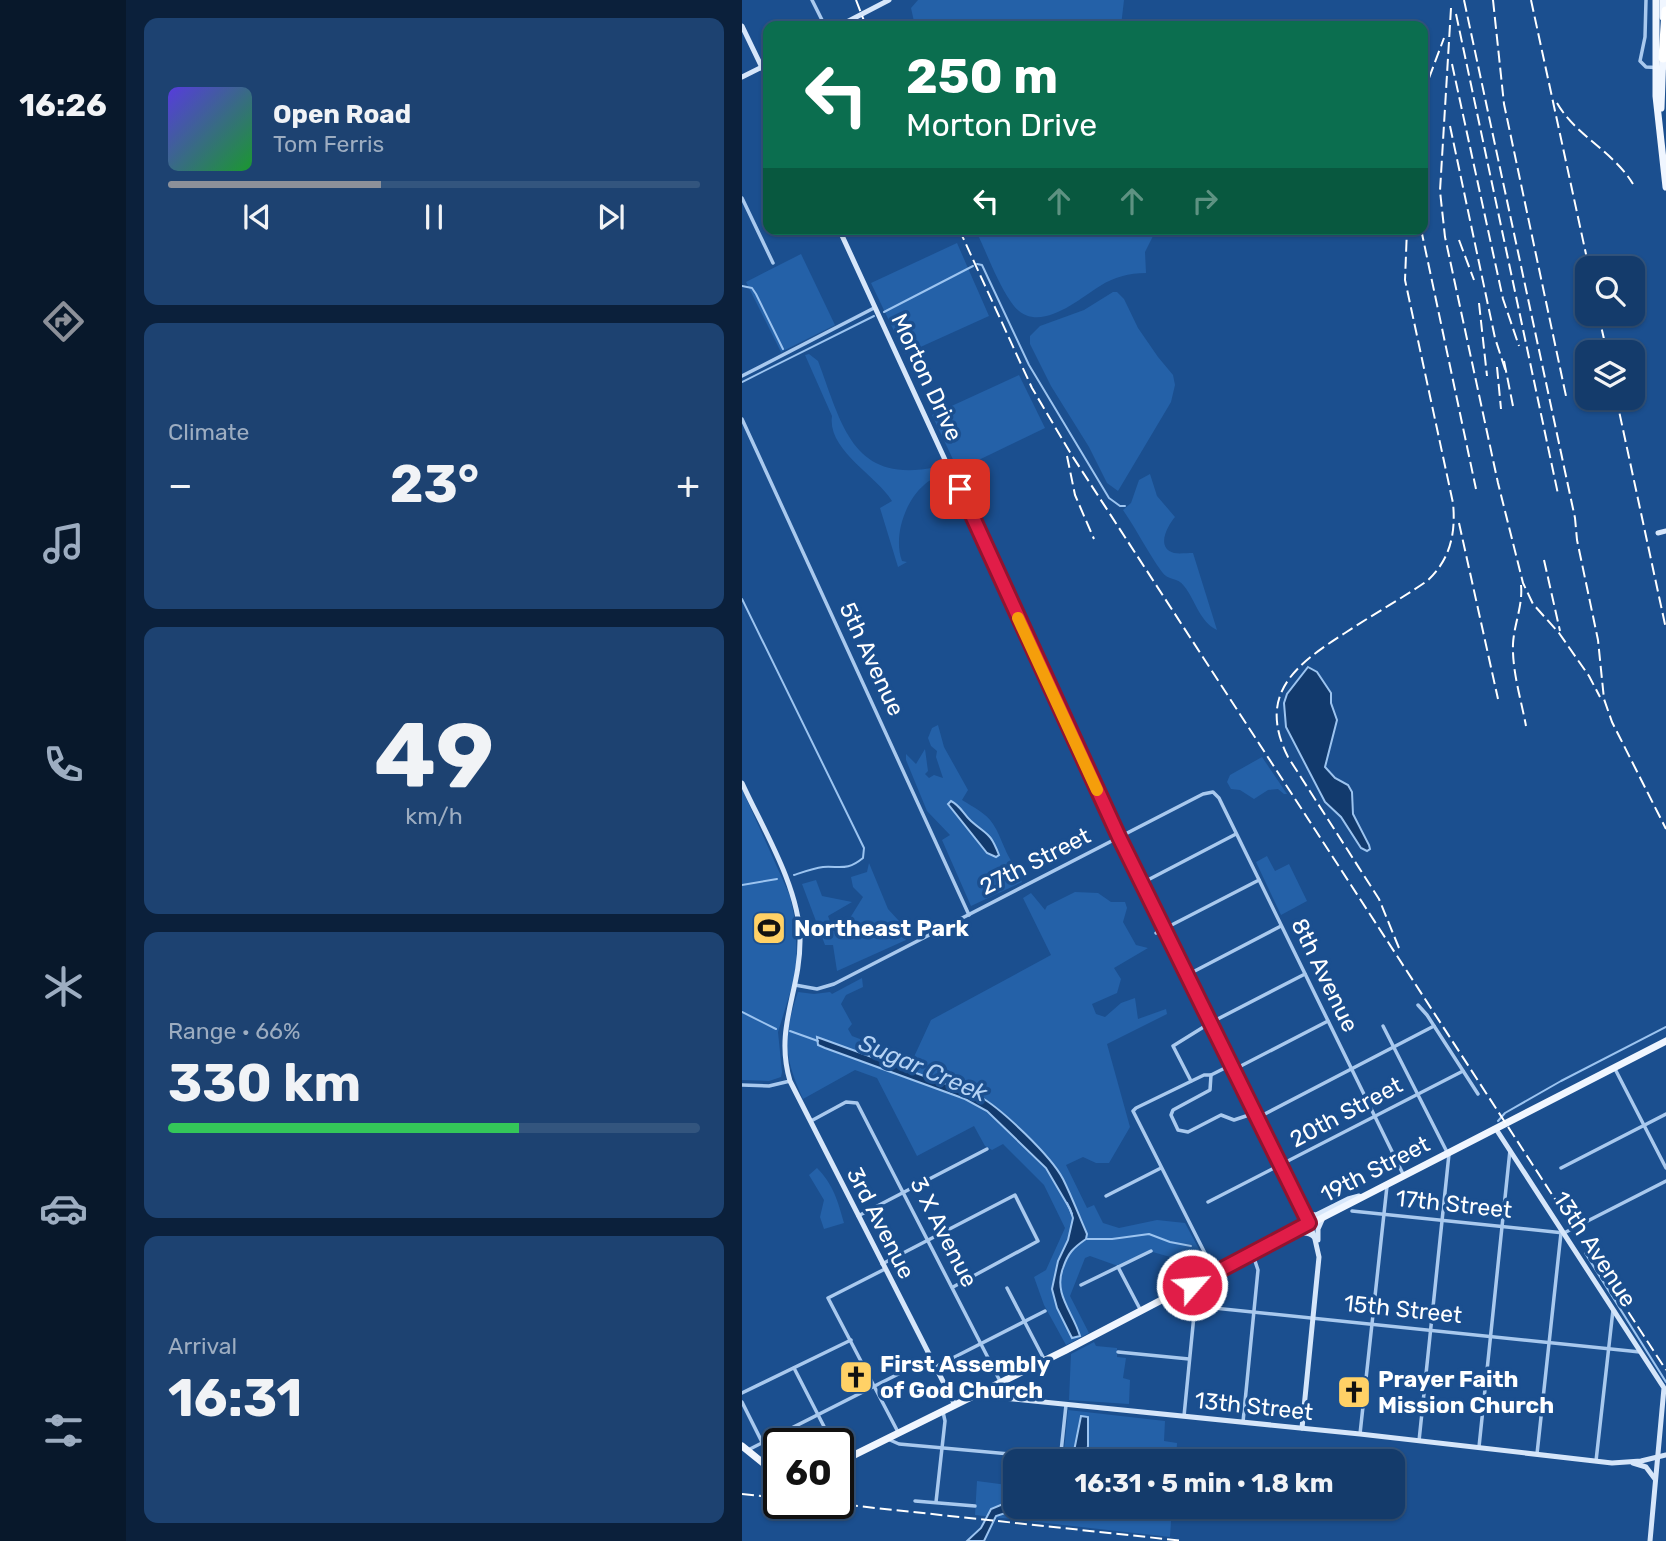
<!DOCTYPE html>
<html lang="en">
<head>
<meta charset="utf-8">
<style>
	:root { --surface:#143b6b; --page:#1d4271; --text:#f1f3f6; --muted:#9dadc1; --line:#33557e; --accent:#8c9099 }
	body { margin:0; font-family:Rubik,sans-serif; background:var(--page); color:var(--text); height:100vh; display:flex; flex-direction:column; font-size:26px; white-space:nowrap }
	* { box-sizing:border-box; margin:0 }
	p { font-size:23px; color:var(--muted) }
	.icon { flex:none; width:38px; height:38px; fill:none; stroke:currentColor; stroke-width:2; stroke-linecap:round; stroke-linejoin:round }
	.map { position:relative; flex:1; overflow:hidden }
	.details { display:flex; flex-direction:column; gap:18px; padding:18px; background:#0b203b; width:616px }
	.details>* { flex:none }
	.hud { position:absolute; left:21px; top:21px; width:665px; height:214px; border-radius:14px; box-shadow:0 2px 5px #0004,0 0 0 2px var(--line); background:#0b6e4f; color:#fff; overflow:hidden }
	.controls { position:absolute; left:833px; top:256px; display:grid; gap:14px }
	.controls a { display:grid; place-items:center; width:70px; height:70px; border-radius:14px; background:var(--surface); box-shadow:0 2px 5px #0004,0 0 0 2px var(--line); font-size:35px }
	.speed { position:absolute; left:21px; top:1428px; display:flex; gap:14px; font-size:35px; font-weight:700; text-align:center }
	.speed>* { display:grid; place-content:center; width:91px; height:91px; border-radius:50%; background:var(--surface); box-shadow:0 2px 5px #0004,0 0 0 2px var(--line); line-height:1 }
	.speed .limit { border:4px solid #111; border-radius:10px; background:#fff; color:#111 }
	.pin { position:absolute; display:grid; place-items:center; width:60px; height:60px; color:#fff; margin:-30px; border-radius:14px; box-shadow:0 4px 10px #0006 }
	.me { position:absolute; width:77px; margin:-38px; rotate:63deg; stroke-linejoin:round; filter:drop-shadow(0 0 5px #0008) }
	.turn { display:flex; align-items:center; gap:24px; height:147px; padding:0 28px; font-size:32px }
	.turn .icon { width:91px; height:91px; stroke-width:2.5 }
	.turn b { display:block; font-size:49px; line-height:60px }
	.lanes { display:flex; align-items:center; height:66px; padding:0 28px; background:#0003; justify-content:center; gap:35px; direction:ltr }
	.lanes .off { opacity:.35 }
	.big { font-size:52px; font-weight:700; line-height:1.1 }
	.details .card { flex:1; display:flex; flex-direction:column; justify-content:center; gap:10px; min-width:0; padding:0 24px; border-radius:14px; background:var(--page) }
	.details .dial { align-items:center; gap:0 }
	.dial b { font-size:91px; line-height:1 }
	.song { display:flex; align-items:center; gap:21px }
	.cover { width:84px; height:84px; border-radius:10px; background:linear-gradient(135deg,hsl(250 70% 55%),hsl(130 70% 35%)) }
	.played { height:7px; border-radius:4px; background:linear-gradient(90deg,var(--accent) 40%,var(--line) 40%) }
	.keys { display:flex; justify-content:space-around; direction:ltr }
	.heat { display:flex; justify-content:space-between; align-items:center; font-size:38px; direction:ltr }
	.charge { height:10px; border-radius:5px; background:linear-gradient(90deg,#34c759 66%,var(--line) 0) }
	.trip { position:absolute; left:261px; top:1449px; width:402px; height:70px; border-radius:14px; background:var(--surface); box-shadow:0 2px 5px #0004,0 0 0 2px var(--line); font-weight:700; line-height:70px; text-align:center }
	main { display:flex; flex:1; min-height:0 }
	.dock { display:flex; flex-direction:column; width:126px; justify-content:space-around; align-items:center; background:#08182b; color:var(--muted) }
	.dock .icon { width:49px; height:49px }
	.dock .current { color:var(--accent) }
	.dock b { font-size:32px; color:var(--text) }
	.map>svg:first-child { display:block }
</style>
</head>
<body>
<main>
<nav class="dock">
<b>16:26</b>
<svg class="icon current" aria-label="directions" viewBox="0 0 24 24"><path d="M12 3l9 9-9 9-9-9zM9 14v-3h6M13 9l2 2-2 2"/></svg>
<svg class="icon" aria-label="music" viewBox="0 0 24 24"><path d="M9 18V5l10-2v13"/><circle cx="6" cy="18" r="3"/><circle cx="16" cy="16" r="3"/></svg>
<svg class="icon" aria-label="phone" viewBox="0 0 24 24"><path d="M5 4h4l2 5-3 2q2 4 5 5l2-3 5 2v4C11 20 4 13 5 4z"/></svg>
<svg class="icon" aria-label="climate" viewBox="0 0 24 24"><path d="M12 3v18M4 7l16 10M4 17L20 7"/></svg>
<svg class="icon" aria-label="car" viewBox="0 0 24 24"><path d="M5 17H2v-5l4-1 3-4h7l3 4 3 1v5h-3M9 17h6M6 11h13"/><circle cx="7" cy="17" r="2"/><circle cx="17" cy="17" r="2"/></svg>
<svg class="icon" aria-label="filters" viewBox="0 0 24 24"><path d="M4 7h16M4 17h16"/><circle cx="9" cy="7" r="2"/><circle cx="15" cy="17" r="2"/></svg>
</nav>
<section class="details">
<div class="card">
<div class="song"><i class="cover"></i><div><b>Open Road</b><p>Tom Ferris</p></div></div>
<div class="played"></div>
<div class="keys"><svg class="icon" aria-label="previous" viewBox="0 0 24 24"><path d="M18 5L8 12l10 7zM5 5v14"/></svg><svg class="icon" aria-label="pause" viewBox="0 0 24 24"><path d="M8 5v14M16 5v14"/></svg><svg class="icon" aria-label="next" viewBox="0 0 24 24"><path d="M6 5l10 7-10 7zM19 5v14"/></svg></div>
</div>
<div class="card"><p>Climate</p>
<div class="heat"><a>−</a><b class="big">23°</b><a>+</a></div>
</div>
<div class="card dial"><b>49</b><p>km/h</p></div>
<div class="card"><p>Range · 66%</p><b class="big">330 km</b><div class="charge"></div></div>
<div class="card"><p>Arrival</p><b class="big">16:31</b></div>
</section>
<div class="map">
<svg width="924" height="1541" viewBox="0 0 924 1541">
	<rect width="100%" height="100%" fill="#1b4f8f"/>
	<g fill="#2461a8">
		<path d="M176,0H382L379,26H173L169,8Z"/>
		<path d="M233,229H414V230L403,252L404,273C387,273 372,277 358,286C334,301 293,338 269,302C254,280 245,253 233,229Z"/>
		<path d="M215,243L247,316L163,354L129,283Z"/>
		<path d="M59,254L93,325L39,352L4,282Z"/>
		<path d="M371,292H375L382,299L396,328L416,357L431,375L433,385L429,402L376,491L365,483L347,447L309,386L288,344V336L298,326L342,310Z"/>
		<path d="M67,354L76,361C100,424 110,485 194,467L202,474C195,477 187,480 182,485C163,501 151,537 160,561L165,562L156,567L138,508L150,501C134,475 85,450 90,416L63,355Z"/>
		<path d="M277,375L303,428L216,470L190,415Z"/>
		<path d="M408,474L415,496L433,517C426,525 413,548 432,553C437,554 445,553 451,553L475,630C457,621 454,601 442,586C436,577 426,581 420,572C406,553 395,530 381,510L389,503L397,480Z"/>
		<path d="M196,725L202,747L226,790L220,800C231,807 244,813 251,824C262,840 265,867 285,875L278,878L280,882L229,906L200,840L208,835L185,811L164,760V754L174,764L183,749L186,771L183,774L187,778L192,775L201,778L194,757L195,751L189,746L186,738L190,728Z"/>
		<path d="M520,757L545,794H542L536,789L526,790L512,799L498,790L489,789L485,782L488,775Z"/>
		<path d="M0,789L48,896L53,920L55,961L52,980L36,1032L40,1072L39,1077L27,1081L0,1080Z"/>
		<path d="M525,856L533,871L547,864L565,901L539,915L514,862Z"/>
		<path d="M127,863L146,909L157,921L164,940L95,971L91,945H83L60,884L74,880L80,896L110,902L86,916L89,924L108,918L121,897L111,887L109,877L125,872Z"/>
		<path d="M333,892L356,893L369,902H383L385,908L381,922L394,945L406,948L372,968L379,979L375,993L350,1004L354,1014L363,1017L379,1003L393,998L396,1019L424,1009L425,1014L365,1044L388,1127L367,1163H354L341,1157L324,1165L345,1208L352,1205L361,1223L377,1228L415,1220L443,1223L458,1251L439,1260L407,1251L376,1266L348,1256L343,1258L328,1296L347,1333L324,1345L302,1305L292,1277L304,1270L323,1228L302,1185L261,1144L250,1150L243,1146L232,1126L175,1156L135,1078L113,1070L61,1099C41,1055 41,1037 56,992L72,994L88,992L90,994L120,978L121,987L104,995L99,1004L110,1024L106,1029L110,1036L171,1059L189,1020L309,955L281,898L289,893L303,910L305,906Z"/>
		<path d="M75,1168C91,1184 96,1201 102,1223L82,1229L78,1217L82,1200L67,1175Z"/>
		<path d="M352,1342L354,1346L375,1348V1357L384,1358L381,1378L388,1380L387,1404L327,1400L329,1354Z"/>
		<path d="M326,1410L423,1421L422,1441L435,1443L434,1461H321Z"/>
		<path d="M235,1481L273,1486V1507H430L428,1537L233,1515Z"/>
	</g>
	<g fill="#123a6d" stroke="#9cc4f0" stroke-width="2">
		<path d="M566,667L575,672L589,693V703L595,720L583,767L593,778L606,785L610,792L611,814L627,845L628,849L625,851L619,848L599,817L583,802L544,727L542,703L545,694Z"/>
		<path d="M209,801C219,806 221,814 229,821C246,836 248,832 257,855L254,857L245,853L206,804Z"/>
		<path d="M75,1037L237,1096C260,1109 309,1156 321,1179C330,1197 337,1216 345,1234L344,1239C331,1248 326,1253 321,1268C311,1294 331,1312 338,1336L330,1338L315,1308L310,1289L316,1261L326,1240L331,1218L328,1209L304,1168L245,1111L223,1099L83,1048L76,1045Z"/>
		<path d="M339,1416L346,1417V1446L342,1461H330Z"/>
		<path d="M273,1499V1507H282L254,1516L242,1541H225L239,1528L249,1509Z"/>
	</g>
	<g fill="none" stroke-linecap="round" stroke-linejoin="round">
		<g stroke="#9cc4f0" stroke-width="2">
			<path d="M235,264L240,265L287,365L367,498L378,506H383"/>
			<path d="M0,286L10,288L14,294L41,349"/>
			<path d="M142,312L231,266"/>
			<path d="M0,382L132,316"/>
			<path d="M0,599L122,848L121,858C105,871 99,866 81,867C72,868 61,872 52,875"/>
			<path d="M0,885L35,879"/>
			<path d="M0,1012L34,1029"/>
			<path d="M48,1031L76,1041"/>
			<path d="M756,1121L763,1113L819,1081L924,1027"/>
			<path d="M325,1203L330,1214"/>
			<path d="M345,1239H370L407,1234L428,1242L449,1246"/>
			<path d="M843,1253L924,1382"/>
		</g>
		<g stroke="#a9c9ee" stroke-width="3.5">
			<path d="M70,0L83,26"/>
			<path d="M904,0L903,37L898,61L904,67L924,68"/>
			<path d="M0,198L31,263"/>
			<path d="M0,376L132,308"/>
			<path d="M0,419L227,915"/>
			<path d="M400,883L494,834"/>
			<path d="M414,933L517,880"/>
			<path d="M445,975L539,926"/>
			<path d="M53,985L75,989L92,984L461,794L471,792L477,798L662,1176"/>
			<path d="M676,1005L685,1015L736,1094"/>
			<path d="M641,1026L705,1152"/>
			<path d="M872,1067L924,1168"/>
			<path d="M491,1070L586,1021"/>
			<path d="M469,1075L468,1090L431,1110L429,1115L436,1130L446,1132L479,1115L492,1120L513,1113"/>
			<path d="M449,1081L431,1046L468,1023L563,974"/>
			<path d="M0,1085L27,1086L48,1081"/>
			<path d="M515,1118L692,1026"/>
			<path d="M69,1121L104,1102L115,1103L259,1383"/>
			<path d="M819,1168L924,1114"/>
			<path d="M364,1196L419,1168"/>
			<path d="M466,1202L721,1071"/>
			<path d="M610,1211L822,1233L924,1181"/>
			<path d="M116,1216L245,1149"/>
			<path d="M140,1264L273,1195L296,1241L211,1287"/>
			<path d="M376,1267L398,1309"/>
			<path d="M143,1269L86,1298L156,1432"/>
			<path d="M473,1273L391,1111L394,1108L462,1075H469L489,1065"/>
			<path d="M339,1285L409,1251"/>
			<path d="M265,1288L302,1359"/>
			<path d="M422,1299L433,1304L898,1352"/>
			<path d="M376,1352L447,1359"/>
			<path d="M193,1367L303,1311"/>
			<path d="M52,1368L91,1444"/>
			<path d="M0,1393L109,1340"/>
			<path d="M0,1402L34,1470"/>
			<path d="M442,1416L454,1295L450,1285"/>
			<path d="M501,1422L516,1270L511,1255"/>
			<path d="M618,1434L645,1186"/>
			<path d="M148,1440L157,1444L313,1458L319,1452L324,1405"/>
			<path d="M677,1441L707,1154"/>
			<path d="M737,1447L768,1150"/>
			<path d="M6,1450L188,1358"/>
			<path d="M795,1454L819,1233"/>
			<path d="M854,1461L871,1310"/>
			<path d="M96,1473L101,1492L99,1516"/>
			<path d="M173,1501L233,1506"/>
			<path d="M194,1502L203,1421L201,1412"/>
		</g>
		<g stroke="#d6e6fa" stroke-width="5">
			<path d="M0,26L26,80"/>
			<path d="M97,26L147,0"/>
			<path d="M0,77L26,64"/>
			<path d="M97,229L357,795L572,1235L577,1257L560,1428"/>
			<path d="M916,533L924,531"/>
			<path d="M0,783C21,829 57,887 58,938C59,991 32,1027 48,1081L213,1405"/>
			<path d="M754,1129L922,1388L908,1541"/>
			<path d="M563,1209L568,1214L574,1215L606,1199L617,1196"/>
			<path d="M552,1229L559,1219L558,1207"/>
			<path d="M576,1240V1229L580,1220"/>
			<path d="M515,1253C531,1249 558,1223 572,1237"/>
			<path d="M237,1393L241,1396L618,1434L870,1463L899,1461L924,1455"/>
			<path d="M891,1463L904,1467L913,1479"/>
		</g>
		<g stroke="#f0f6ff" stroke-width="7">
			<path d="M914,0V96L924,187"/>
			<path d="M921,17V0"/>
			<path d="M919,108L921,53"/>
			<path d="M0,1446L37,1476"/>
			<path d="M96,1463L324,1350L561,1226L574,1221L924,1041"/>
		</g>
		<path stroke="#fff" stroke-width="9" d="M921,58L924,11"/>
		<g stroke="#fff" stroke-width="2" stroke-dasharray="12 5" stroke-linecap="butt">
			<path d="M114,0L124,26"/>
			<path d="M722,0L833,518L835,540L856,640L862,699L870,722L924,829"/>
			<path d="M751,0L762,104L824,396"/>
			<path d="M789,0L847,268"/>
			<path d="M709,8L698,191L703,237L756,483L781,583L791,604L817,633L847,676L858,697"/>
			<path d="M714,14L816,494"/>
			<path d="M710,64L761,299L777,346"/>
			<path d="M681,94L702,38"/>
			<path d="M815,103C834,136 871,151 891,184"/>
			<path d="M708,126L753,338L764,372"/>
			<path d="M217,229L290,388L329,454L924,1370"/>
			<path d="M679,229L734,489"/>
			<path d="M717,240L732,280"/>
			<path d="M737,303L745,376"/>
			<path d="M856,313L865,352"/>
			<path d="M762,361L771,406"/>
			<path d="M755,367L759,409"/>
			<path d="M874,397L924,629"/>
			<path d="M325,456L333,495L352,539"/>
			<path d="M717,523L756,699"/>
			<path d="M802,560L818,631"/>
			<path d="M779,585C781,606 772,624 771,644C770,671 779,699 784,726"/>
			<path d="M657,948L637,899L546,757C514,693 555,664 603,633C630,615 659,599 685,581C708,560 714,534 711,503L663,280L665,229"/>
			<path d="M0,1494L37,1498"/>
			<path d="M87,1503L442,1541"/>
		</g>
	</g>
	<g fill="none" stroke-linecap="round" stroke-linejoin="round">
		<g stroke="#92132f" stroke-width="18">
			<path id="route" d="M218,489L377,837L567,1223L450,1285"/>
		</g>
		<use href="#route" stroke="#e11d48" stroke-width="12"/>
		<path stroke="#f59e0b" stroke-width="12" d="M276,618L355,790"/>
	</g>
	<defs>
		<g id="stadium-square" transform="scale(1.75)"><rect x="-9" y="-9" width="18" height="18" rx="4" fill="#ffd166" stroke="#1b4f8f"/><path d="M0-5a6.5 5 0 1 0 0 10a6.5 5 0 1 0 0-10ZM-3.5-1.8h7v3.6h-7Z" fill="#111"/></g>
		<g id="church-square" transform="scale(1.75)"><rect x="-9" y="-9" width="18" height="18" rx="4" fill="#ffd166" stroke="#1b4f8f"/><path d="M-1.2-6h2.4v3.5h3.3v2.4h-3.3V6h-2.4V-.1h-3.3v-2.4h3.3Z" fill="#111"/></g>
	</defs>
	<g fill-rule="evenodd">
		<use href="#stadium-square" x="27" y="928"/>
		<use href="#church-square" x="114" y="1377"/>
		<use href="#church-square" x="612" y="1392"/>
	</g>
	<g text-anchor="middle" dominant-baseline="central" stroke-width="7" stroke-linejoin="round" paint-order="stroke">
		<g font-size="23" fill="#fff" stroke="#1b4f8f">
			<text transform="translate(185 377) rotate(65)">Morton Drive</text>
			<text transform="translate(130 659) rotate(65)">5th Avenue</text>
			<text transform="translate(293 861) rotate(-27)">27th Street</text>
			<text transform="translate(583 975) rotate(64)">8th Avenue</text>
			<text transform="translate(604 1112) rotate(-28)">20th Street</text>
			<text transform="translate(633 1169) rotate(-27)">19th Street</text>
			<text transform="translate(712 1204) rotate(6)">17th Street</text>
			<text transform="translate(139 1223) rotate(63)">3rd Avenue</text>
			<text transform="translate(202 1232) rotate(63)">3 X Avenue</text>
			<text transform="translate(853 1249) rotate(57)">13th Avenue</text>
			<text transform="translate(661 1309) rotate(6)">15th Street</text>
			<text transform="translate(512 1406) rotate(6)">13th Street</text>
		</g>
		<g font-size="23" font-weight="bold" fill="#fff" stroke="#1b4f8f" text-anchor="start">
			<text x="52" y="928">Northeast Park</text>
			<text x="138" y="1364">First Assembly<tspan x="138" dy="26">of God Church</tspan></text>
			<text x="636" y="1379">Prayer Faith<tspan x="636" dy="26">Mission Church</tspan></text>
		</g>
		<g font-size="24" font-style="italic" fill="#b5d3f5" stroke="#1b4f8f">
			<text transform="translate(181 1068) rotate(23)">Sugar Creek</text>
		</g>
	</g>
</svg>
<div class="controls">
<a><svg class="icon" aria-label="search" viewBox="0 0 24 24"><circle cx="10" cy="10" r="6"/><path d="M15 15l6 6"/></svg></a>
<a><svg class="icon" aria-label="layers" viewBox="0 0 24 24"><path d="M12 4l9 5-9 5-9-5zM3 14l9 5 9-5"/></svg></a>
</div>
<div class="speed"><div class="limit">60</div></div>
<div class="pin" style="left:218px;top:489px;background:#d93025"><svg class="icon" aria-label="arrive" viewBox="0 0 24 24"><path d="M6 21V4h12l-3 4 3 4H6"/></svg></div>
<svg class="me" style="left:450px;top:1285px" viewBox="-20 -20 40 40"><circle r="17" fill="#e11d48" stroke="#fff" stroke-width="3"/><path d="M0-11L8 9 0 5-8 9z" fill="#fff"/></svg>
<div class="trip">16:31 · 5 min · 1.8 km</div>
<div class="hud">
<div class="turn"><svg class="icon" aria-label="left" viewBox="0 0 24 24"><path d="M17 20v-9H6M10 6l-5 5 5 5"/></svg><div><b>250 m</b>Morton Drive</div></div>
<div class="lanes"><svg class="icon" aria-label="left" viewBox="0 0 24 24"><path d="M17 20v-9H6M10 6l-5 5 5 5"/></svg><svg class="icon off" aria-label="ahead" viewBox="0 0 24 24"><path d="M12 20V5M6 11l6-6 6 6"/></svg><svg class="icon off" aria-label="ahead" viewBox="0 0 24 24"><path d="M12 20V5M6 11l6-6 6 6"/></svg><svg class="icon off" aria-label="right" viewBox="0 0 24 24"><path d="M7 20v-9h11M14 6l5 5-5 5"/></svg></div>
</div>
</div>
</main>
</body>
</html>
